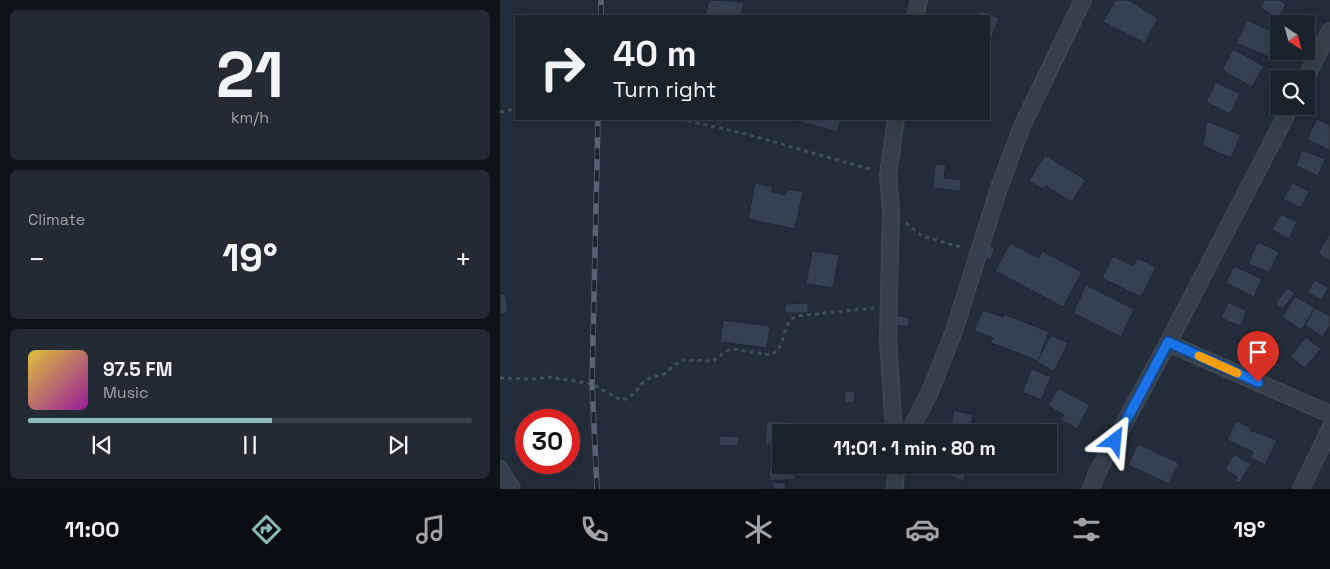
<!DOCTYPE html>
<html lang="en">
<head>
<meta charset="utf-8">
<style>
	:root { --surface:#1a222c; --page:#232a34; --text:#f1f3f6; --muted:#9fa4a9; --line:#383f48; --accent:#8bbbb9 }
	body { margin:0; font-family:"Space Grotesk",sans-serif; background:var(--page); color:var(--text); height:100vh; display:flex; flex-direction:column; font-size:19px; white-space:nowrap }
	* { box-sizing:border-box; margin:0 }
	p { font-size:16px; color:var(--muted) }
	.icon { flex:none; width:28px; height:28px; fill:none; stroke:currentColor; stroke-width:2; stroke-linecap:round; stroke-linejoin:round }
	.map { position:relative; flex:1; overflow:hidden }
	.sheet { display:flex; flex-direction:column; gap:10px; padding:10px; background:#0e1318; width:500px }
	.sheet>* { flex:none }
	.guide { position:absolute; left:15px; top:15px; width:475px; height:105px; border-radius:0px; box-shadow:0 5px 20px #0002,0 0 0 1px var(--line); background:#1a222c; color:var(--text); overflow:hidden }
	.needle { width:32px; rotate:144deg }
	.buttons { position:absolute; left:770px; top:15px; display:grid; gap:10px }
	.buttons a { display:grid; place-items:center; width:45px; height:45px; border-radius:0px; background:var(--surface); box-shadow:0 5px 20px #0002,0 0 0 1px var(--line); font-size:25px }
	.speed { position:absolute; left:15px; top:409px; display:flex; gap:10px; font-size:25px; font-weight:700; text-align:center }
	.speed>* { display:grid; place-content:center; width:65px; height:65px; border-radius:50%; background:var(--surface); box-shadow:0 5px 20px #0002,0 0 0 1px var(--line); line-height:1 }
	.speed .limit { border:8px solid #d22; background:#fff; color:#111 }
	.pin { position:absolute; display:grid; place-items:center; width:42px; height:42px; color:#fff; margin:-51px -21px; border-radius:50% 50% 50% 0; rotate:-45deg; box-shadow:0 0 5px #0007 }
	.pin .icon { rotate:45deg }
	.me { position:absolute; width:55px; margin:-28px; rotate:29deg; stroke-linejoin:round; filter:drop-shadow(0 0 4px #0008) }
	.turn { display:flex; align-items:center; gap:18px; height:105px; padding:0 15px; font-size:22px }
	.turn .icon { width:65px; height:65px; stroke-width:2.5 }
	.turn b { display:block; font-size:35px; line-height:42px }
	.big { font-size:38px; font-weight:700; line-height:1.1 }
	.sheet .card { flex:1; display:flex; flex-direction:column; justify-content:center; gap:8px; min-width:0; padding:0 18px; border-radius:8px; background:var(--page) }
	.sheet .dial { align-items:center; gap:0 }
	.dial b { font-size:65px; line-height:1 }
	.song { display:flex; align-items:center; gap:15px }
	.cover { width:60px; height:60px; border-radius:8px; background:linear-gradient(135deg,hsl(50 70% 55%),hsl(300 70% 35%)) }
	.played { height:5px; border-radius:2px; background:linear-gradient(90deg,var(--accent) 55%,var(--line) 55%) }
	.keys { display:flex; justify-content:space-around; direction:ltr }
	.heat { display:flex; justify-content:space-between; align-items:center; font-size:28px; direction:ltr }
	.trip { position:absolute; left:272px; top:424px; width:285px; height:50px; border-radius:0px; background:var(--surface); box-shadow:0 5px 20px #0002,0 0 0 1px var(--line); font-weight:700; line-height:50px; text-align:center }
	.tabs { display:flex; height:80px; justify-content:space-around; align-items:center; background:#0a0e12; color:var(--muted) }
	.tabs .icon { width:35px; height:35px }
	.tabs .selected { color:var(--accent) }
	.tabs b { font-size:22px; color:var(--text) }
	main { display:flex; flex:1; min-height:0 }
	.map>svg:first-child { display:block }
</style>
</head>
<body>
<main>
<section class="sheet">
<div class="card dial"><b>21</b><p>km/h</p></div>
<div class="card"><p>Climate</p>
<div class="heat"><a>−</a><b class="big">19°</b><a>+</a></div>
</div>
<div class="card">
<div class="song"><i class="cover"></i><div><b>97.5 FM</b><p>Music</p></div></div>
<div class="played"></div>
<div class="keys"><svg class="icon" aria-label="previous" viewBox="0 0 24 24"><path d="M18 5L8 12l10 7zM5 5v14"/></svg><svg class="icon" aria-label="pause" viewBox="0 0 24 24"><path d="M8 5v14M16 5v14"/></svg><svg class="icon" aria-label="next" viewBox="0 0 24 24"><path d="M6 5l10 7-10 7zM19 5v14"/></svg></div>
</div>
</section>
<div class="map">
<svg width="830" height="489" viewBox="0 0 830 489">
	<rect width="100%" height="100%" fill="#232d3a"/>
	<g fill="#354150" stroke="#1e2631">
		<path d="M209,0L244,2L241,16H205Z"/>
		<path d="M615,0H628L658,18L645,43L603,22Z"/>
		<path d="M765,0H779L786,4L779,18L760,8Z"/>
		<path d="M481,11L499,18L491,39L489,38V16H479Z"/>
		<path d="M747,20L779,34V47L773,59L736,43Z"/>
		<path d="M733,49L764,66L752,87L722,70Z"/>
		<path d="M716,82L740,94L730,114L706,102Z"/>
		<path d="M290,119H341L337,132Z"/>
		<path d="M817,119L830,125V151L807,139Z"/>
		<path d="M707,121L741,135L731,158L703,146Z"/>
		<path d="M802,150L825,159L818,176L796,166Z"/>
		<path d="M545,155L586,180L572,202L546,186L543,189L529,181Z"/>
		<path d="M435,164L446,165L444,178L461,180L460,191L433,188Z"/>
		<path d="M255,183L273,187L272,192L286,195L288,189L303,192L295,229L248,219Z"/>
		<path d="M792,183L809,191L801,208L783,199Z"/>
		<path d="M781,214L797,222L789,239L772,230Z"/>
		<path d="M829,234H830V261L818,254Z"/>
		<path d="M758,242L779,252L769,273L748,263Z"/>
		<path d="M510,243L539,258L542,251L582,272L563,307L495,271Z"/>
		<path d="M487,245L495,247L491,260L483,257Z"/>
		<path d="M312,251L339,255L333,288L306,284Z"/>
		<path d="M613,256L633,266L637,258L656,267L641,297L602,278Z"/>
		<path d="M734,266L762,279L754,297L726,283Z"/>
		<path d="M815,280L829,288L821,300L807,292Z"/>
		<path d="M586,285L634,309L621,337L573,313Z"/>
		<path d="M787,288L795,293L783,309L775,304Z"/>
		<path d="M5,293L8,313L0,314V294Z"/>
		<path d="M795,296L815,308L801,330L782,317Z"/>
		<path d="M728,302L747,311L740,326L721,318Z"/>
		<path d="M308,303V313H285V304Z"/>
		<path d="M815,308L830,316V326L822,337L805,325Z"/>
		<path d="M483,310L503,317L504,314L549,332L538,361L489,342L494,338L474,331Z"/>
		<path d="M397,315L410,318L408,327L395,325Z"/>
		<path d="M223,320L270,326L267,348L220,342Z"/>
		<path d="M551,335L568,343L554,371L537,362Z"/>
		<path d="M806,337L821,349L805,368L790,357Z"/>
		<path d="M532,369L551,377L541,400L522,392Z"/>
		<path d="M558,388L590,405L577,429L561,420L564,415L548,406Z"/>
		<path d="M345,391L355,392L354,403H344Z"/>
		<path d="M454,410L473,415L469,432L450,429Z"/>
		<path d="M267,421L285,422L284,432H281V446L265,445Z"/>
		<path d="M736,421L751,428L750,430L777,440L765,465L750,458L753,452L727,440Z"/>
		<path d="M220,436L239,437L238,446L219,445Z"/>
		<path d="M638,444L679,463L669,484L628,465Z"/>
		<path d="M734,454L751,464L739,483L735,481L737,477L725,470Z"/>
		<path d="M282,465H295L296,479L270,481L269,468H282Z"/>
		<path d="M439,465H470L463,481L437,471Z"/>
		<path d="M273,482L286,483L285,489H273Z"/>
	</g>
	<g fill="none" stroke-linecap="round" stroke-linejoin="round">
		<g stroke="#404853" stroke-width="18">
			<g id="street">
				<path d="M415,16L419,0"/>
				<path d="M805,79L830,31"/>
				<path d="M791,106L668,343L830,414"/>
				<path d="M394,432L388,339L391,211L388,175L396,119"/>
				<path d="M409,432L429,394L454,331L499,188L522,126L583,0"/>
				<path d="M0,469L12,489"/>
				<path d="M395,489L396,465"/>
				<path d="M591,489L597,473L668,343"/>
				<path d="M801,489L830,429"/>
			</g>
		</g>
		<g stroke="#3e5253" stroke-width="3" stroke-dasharray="4 4" stroke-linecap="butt">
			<path d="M0,112L16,109"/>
			<path d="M180,119L246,134L373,170"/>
			<path d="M406,223L422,236L464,248"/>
			<path d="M0,378L33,379L49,377L92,384L119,399L123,400L134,394L143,382L150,378L164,374L176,364L183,360L213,361L226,351L233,349L271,355C288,346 280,323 297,316L374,308"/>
		</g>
		<use href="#street" stroke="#373f4a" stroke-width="15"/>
		<g stroke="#596371" stroke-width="5.5">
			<g id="rail">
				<path d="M101,16V0"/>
				<path d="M97,489L92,384L98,119"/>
			</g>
		</g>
		<use href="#rail" stroke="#1c242f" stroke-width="4" stroke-dasharray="11" stroke-linecap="butt"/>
	</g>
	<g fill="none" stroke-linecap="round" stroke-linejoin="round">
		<g stroke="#114b97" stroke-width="12">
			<path id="route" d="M615,441L668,342L758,382"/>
		</g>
		<use href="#route" stroke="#1a73e8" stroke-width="9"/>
		<path stroke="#f59e0b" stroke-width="9" d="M699,356L737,373"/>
	</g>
</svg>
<div class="buttons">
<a><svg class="needle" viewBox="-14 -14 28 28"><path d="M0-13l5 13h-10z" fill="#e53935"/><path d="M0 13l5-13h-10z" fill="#9fa4a9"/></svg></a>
<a><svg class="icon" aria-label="search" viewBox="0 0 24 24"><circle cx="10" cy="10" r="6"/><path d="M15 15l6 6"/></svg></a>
</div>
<div class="speed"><div class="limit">30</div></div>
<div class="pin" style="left:758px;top:382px;background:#d93025"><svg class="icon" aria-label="arrive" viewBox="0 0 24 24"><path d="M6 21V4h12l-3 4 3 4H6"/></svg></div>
<svg class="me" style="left:615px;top:441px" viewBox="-20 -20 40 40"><path d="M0-17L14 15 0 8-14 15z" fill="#1a73e8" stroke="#fff" stroke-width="4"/></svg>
<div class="trip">11:01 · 1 min · 80 m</div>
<div class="guide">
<div class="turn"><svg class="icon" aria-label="right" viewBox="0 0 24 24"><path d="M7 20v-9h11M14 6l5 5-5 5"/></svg><div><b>40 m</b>Turn right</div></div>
</div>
</div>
</main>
<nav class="tabs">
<b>11:00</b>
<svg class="icon selected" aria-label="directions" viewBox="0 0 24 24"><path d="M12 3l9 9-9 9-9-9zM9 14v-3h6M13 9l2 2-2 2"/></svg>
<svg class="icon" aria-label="music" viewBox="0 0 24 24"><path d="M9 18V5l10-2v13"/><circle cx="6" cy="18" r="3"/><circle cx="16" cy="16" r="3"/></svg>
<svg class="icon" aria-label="phone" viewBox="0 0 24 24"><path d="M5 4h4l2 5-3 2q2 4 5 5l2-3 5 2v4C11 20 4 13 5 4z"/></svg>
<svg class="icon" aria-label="climate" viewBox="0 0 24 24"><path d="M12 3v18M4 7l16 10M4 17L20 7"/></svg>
<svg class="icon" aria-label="car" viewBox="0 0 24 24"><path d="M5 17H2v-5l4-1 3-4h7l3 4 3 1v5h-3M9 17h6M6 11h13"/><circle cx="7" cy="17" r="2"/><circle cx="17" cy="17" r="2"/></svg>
<svg class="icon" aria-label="filters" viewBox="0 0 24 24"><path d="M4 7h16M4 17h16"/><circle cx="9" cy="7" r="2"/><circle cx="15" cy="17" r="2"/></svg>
<b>19°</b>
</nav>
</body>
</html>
